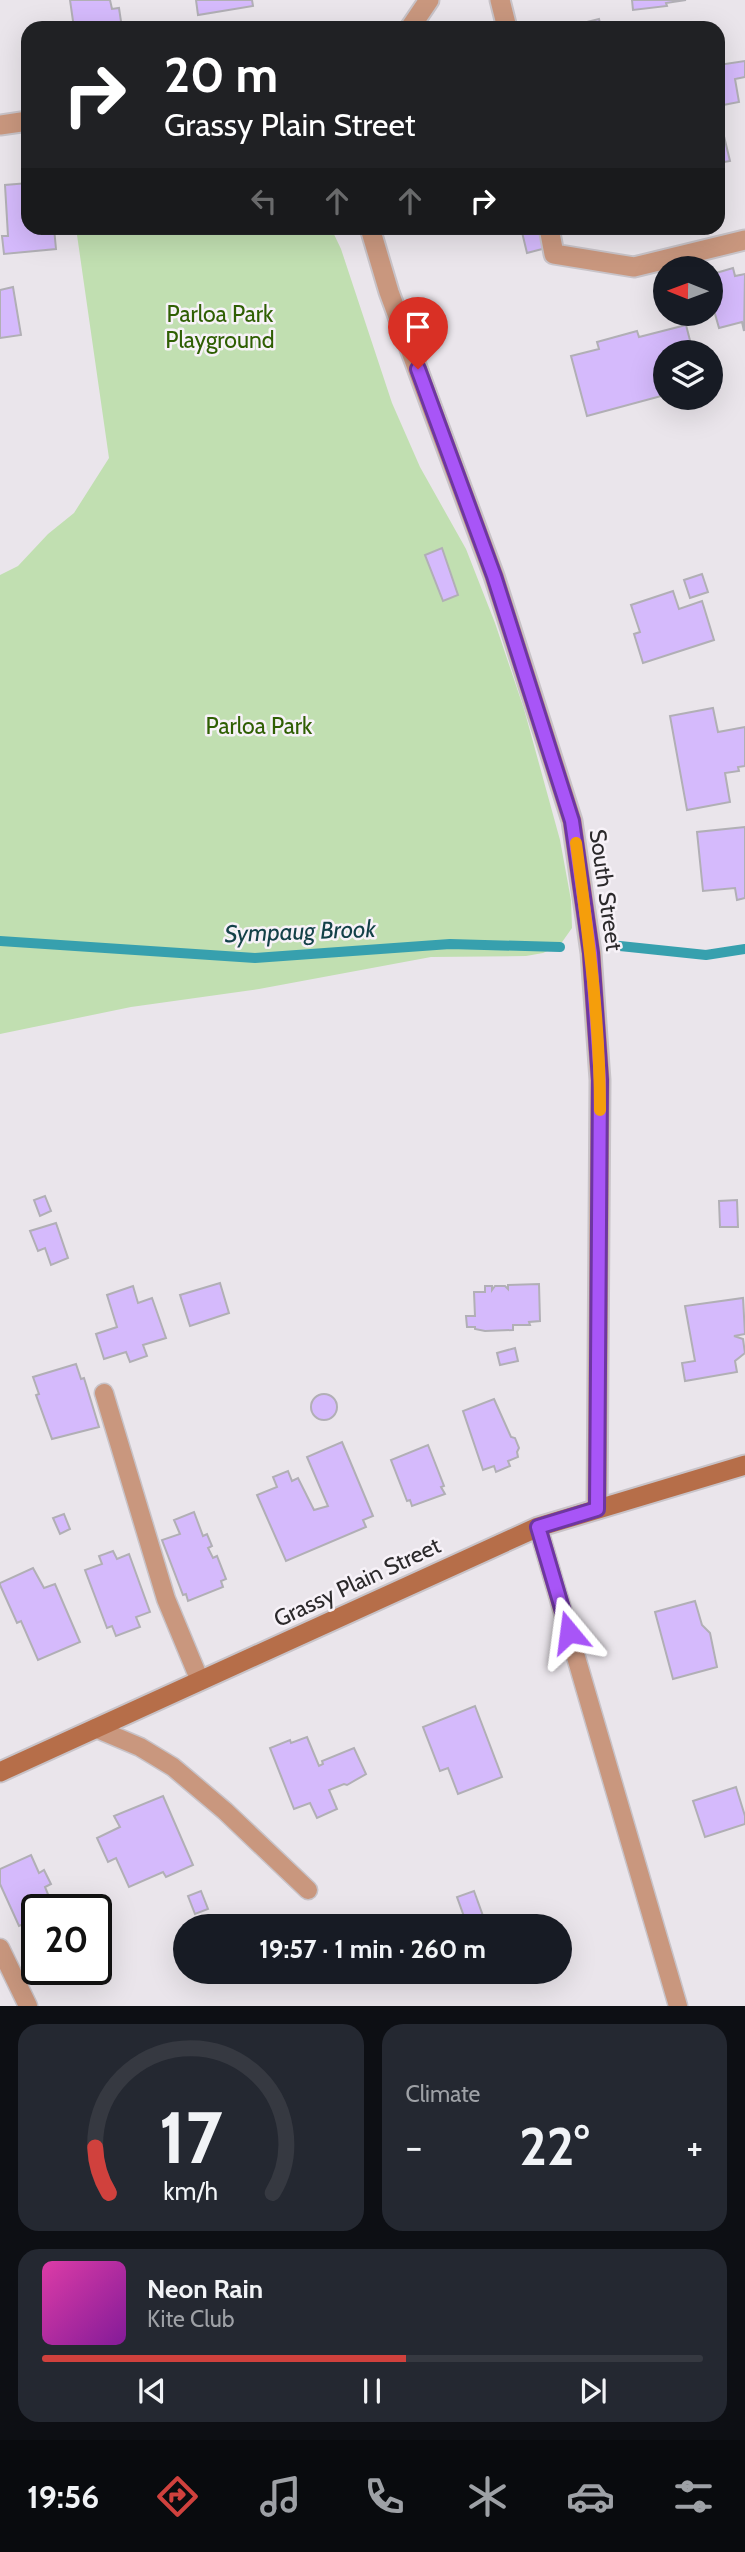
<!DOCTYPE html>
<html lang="en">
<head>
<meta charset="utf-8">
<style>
	:root { --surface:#171b24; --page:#242831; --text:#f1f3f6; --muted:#9ea1a6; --line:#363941; --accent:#d0413d }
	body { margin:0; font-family:Cabin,sans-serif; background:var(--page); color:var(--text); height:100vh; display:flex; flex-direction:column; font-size:26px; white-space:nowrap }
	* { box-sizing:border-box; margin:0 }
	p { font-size:23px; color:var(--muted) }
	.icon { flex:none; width:38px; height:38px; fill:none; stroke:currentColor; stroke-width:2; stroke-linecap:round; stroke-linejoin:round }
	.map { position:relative; height:2006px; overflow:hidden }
	.details { display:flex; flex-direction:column; gap:18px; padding:18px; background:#0d0f14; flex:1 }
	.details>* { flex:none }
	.guide { position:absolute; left:21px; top:21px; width:704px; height:214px; border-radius:21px; box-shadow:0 7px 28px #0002; background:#202124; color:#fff; overflow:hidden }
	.needle { width:46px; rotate:271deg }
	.tools { position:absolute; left:653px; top:256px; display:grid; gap:14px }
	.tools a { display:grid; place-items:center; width:70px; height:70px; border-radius:50%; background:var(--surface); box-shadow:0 7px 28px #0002; font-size:35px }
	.speed { position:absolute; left:21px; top:1894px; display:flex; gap:14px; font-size:35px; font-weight:700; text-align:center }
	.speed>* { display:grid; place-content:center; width:91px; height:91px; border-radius:50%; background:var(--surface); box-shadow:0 7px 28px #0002; line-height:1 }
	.speed .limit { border:4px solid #111; border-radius:10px; background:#fff; color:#111 }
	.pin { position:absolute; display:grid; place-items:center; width:60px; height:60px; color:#fff; margin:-72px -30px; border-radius:50% 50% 50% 0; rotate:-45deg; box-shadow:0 0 7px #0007 }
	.pin .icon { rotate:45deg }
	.me { position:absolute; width:77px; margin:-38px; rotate:344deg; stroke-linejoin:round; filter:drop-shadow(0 0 5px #0008) }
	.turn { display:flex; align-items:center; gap:24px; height:147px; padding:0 28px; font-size:32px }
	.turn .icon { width:91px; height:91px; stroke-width:2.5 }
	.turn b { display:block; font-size:49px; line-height:60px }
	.lanes { display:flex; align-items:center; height:66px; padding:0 28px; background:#0003; justify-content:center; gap:35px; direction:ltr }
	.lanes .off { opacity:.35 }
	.big { font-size:52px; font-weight:700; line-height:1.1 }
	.details .widget { flex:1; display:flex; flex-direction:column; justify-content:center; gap:10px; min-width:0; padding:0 24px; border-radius:21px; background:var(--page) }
	.details .dial { align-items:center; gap:0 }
	.dial svg { height:182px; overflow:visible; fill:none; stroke:var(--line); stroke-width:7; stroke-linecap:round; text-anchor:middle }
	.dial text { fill:var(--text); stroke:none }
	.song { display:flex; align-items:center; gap:21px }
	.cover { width:84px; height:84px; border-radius:10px; background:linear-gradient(135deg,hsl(320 70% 55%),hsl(290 70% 35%)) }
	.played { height:7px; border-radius:4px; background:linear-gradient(90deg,var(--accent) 55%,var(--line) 55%) }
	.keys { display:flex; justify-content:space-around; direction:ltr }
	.heat { display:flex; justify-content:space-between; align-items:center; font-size:38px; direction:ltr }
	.details .tiles { flex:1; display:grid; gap:18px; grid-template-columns:1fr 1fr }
	.widget:last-child { grid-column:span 2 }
	.trip { position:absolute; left:173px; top:1914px; width:399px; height:70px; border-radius:35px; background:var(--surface); box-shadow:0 7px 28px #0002; font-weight:700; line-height:70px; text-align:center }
	.tab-bar { display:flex; height:112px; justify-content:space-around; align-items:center; background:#090b0e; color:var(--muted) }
	.tab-bar .icon { width:49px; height:49px }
	.tab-bar .selected { color:var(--accent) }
	.tab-bar b { font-size:32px; color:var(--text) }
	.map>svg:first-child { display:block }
</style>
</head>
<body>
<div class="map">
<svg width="745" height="2006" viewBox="0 0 745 2006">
	<rect width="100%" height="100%" fill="#eae5eb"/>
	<path fill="#c1dfb1" d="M76,228H331L341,249L392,403L420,467L466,549L495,623L524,709L560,840L571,900L572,928L560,945L543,953L526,956L431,957L259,989L131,1007L0,1034V575L18,566L48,534L74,513L109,458Z"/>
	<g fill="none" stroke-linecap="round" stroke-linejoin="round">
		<g stroke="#37a0ae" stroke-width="10">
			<path d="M0,941L255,958L450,944L560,947"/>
			<path d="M620,946L706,955L745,949"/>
		</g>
	</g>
	<g fill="#d5bafc" stroke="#b1afb5" stroke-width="2">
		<path d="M70,0H110L112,9L119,8L122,28H74Z"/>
		<path d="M196,0H252L253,6L198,15Z"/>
		<path d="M632,0H686L666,3L667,6L633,10Z"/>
		<path d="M599,19L601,28H561L587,22Z"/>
		<path d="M745,61V77L735,79L739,102L718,106V65Z"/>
		<path d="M722,128L730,161L718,163V129Z"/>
		<path d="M28,183V228H54L56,249L4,254L2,236H8L5,185Z"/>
		<path d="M521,228H541L546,248L527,253Z"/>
		<path d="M733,268L735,276L745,274L744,331L742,322L719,328L710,296V283L718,281L716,273Z"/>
		<path d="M13,287L21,335L0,338V290Z"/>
		<path d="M686,325L693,352H665V395L587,416L571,356L599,349L597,342L637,331L639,337Z"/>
		<path d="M442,548L458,595L443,601L425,555Z"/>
		<path d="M702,574L708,592L690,598L684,580Z"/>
		<path d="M673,591L679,609L702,601L714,640L643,663L634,634L640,632L631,605Z"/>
		<path d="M713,708L718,732L745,727V766L738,767L739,771L725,773L730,802L687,810L670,716Z"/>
		<path d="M745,827V898L737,900L735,888L703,891L697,832Z"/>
		<path d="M45,1196L51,1211L40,1216L34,1200Z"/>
		<path d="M737,1200L738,1227H720L719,1201Z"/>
		<path d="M56,1223L68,1258L51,1265L45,1248L38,1251L30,1231Z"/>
		<path d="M220,1283L229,1313L190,1326L180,1295Z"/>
		<path d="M539,1284L540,1321L529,1322L530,1325H513V1330L485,1331L475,1329V1327H467L466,1316H475L474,1292H485V1286H492V1290L495,1286H505L508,1289V1285Z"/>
		<path d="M133,1286L138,1303L152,1298L166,1338L143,1345L147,1356L130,1362L126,1352L104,1359L96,1334L117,1327L107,1295Z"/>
		<path d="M743,1298L745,1334L734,1336L743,1339L745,1353L735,1361L737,1372L685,1381L682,1363L695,1361L685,1306Z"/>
		<path d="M515,1348L518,1361L500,1365L497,1353Z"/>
		<path d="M76,1364L81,1379L84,1378L99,1427L52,1439L36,1395L39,1394L33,1377Z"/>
		<circle cx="324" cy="1407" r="13"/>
		<path d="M494,1399L511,1437L515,1438L519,1448L517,1452L518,1457L508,1461L510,1466L496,1472L494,1466L483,1470L463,1411Z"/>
		<path d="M342,1442L373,1516L363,1520L366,1527L286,1561L257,1495L277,1487L273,1477L288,1471L292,1481L298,1478L314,1510L328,1506L307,1457Z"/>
		<path d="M428,1445L444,1486L441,1487L445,1494L412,1506L410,1500L407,1501L391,1460Z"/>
		<path d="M194,1512L203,1536L207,1534L212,1546L208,1548L213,1558L217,1556L226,1579L221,1581L223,1587L188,1601L186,1594L183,1595L162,1540L180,1534L174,1520Z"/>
		<path d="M64,1514L70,1529L60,1534L53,1518Z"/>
		<path d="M113,1551L117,1559L129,1554L150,1612L136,1617L140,1627L116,1636L112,1626L107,1628L85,1570L102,1564L99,1556Z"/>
		<path d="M33,1568L44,1588L55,1584L80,1642L38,1660L21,1621L17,1623L0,1585V1583Z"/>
		<path d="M695,1601L702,1625L710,1633L717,1667L673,1679L655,1612Z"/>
		<path d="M475,1706L502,1777L458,1794L448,1768L440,1771L423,1727Z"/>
		<path d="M307,1737L319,1766L323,1764L322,1761L354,1748L366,1774L347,1785L344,1784L329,1790L337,1809L317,1818L310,1803L294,1809L270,1748L290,1740L291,1743Z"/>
		<path d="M736,1787L745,1816V1824L705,1837L693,1801Z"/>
		<path d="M163,1796L193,1865L166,1877L163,1872L129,1887L116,1858L108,1862L97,1838L120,1827L114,1816Z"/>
		<path d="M31,1855L39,1873L44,1870L51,1884L45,1887L54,1909H37V1918L19,1926L0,1884V1869Z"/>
		<path d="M201,1891L208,1909L195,1914L188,1896Z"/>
		<path d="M474,1891L483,1916L466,1922L457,1897Z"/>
	</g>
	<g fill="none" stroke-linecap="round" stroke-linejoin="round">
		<g stroke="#c8c3c8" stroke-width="21">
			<g id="service">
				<path d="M104,1393L166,1599L200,1681"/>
				<path d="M538,1527L678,2006"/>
				<path d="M95,1728L140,1747L173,1767L225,1811L308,1890"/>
				<path d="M0,1948L28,2006"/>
			</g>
		</g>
		<g stroke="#c8c3c8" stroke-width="23">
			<g id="minor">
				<path d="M500,0L507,28"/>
				<path d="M0,125L28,121"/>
				<path d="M549,228L554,254L634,267L745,240"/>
			</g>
		</g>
		<g stroke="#c8c3c8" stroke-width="23">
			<g id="tertiary">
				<path d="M410,28L429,0"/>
				<path d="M370,228L389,292L494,576L572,821L591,953L600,1080L597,1509"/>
			</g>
		</g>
		<g stroke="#c8c3c8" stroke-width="23">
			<path id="secondary" d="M0,1772L538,1527L745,1465"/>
		</g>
		<use href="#service" stroke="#c9977e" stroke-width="18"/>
		<use href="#minor" stroke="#c9977e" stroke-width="19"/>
		<use href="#tertiary" stroke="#c9977e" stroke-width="19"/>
		<use href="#secondary" stroke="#b66e49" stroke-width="19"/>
	</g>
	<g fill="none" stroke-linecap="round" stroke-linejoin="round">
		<g stroke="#6d37a1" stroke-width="18">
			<path id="route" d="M418,369L494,576L572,821L591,953L600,1080L597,1509L538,1527L569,1632"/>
		</g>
		<use href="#route" stroke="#a855f7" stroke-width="12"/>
		<path stroke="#f59e0b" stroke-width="12" d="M576,843C588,932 600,1021 600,1110"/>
	</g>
	<g text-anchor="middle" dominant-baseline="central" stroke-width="5" stroke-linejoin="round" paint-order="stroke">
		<g font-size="23" fill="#2f5f03" stroke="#f7f2f8">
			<text x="220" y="314">Parloa Park<tspan x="220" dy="26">Playground</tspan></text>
			<text x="259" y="726">Parloa Park</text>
		</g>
		<g font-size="23" fill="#2b292b" stroke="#f7f2f8">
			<text transform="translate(606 890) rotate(82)">South Street</text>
			<text transform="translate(357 1582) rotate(-25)">Grassy Plain Street</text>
		</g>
		<g font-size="24" font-style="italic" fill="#134148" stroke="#f7f2f8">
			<text transform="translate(300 931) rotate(-2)">Sympaug Brook</text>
		</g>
	</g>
</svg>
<div class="tools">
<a><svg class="needle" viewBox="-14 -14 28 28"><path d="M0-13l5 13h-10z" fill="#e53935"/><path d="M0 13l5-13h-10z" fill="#9ea1a6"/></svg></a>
<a><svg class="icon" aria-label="layers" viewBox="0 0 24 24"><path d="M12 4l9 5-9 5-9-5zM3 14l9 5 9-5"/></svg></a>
</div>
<div class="speed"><div class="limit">20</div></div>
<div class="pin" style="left:418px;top:369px;background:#d93025"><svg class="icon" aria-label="arrive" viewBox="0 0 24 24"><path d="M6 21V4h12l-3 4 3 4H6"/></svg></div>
<svg class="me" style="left:569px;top:1632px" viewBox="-20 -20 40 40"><path d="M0-17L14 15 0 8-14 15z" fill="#a855f7" stroke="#fff" stroke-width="4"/></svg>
<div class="trip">19:57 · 1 min · 260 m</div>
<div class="guide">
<div class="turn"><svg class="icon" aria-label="right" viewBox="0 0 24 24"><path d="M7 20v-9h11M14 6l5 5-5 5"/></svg><div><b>20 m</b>Grassy Plain Street</div></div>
<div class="lanes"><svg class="icon off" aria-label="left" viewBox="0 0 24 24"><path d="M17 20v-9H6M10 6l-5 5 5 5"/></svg><svg class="icon off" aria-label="ahead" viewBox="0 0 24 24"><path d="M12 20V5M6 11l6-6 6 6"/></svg><svg class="icon off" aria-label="ahead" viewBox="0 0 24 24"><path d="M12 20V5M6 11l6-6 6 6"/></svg><svg class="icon" aria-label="right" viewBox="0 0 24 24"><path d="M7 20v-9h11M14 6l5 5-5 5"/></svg></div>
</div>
</div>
<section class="details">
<div class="tiles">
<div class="widget dial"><svg viewBox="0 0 100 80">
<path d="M14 69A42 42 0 1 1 86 69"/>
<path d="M14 69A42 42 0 0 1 8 49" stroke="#d0413d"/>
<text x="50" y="56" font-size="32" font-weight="700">17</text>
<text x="50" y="72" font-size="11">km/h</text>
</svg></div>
<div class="widget"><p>Climate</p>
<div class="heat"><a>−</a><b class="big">22°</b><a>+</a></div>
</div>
<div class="widget">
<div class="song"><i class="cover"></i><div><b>Neon Rain</b><p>Kite Club</p></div></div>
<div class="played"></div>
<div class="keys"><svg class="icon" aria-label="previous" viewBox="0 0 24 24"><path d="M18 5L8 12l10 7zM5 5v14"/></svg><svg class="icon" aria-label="pause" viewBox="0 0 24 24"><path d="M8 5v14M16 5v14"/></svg><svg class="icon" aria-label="next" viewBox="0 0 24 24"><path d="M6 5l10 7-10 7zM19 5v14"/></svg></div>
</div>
</div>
</section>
<nav class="tab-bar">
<b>19:56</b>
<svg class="icon selected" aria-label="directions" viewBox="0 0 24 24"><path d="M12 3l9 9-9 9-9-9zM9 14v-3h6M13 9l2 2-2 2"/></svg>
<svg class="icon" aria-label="music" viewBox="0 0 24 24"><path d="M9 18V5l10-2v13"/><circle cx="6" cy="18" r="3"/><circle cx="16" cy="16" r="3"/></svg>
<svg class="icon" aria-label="phone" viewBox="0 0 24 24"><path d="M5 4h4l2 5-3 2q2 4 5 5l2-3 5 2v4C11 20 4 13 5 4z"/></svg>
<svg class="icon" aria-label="climate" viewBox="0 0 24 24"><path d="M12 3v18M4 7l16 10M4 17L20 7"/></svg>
<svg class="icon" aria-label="car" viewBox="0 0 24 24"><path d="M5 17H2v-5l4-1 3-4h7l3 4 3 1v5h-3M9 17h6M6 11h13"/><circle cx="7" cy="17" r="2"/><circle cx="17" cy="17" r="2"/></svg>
<svg class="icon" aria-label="filters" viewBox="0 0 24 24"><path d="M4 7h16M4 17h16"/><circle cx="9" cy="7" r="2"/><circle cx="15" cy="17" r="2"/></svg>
</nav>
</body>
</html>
